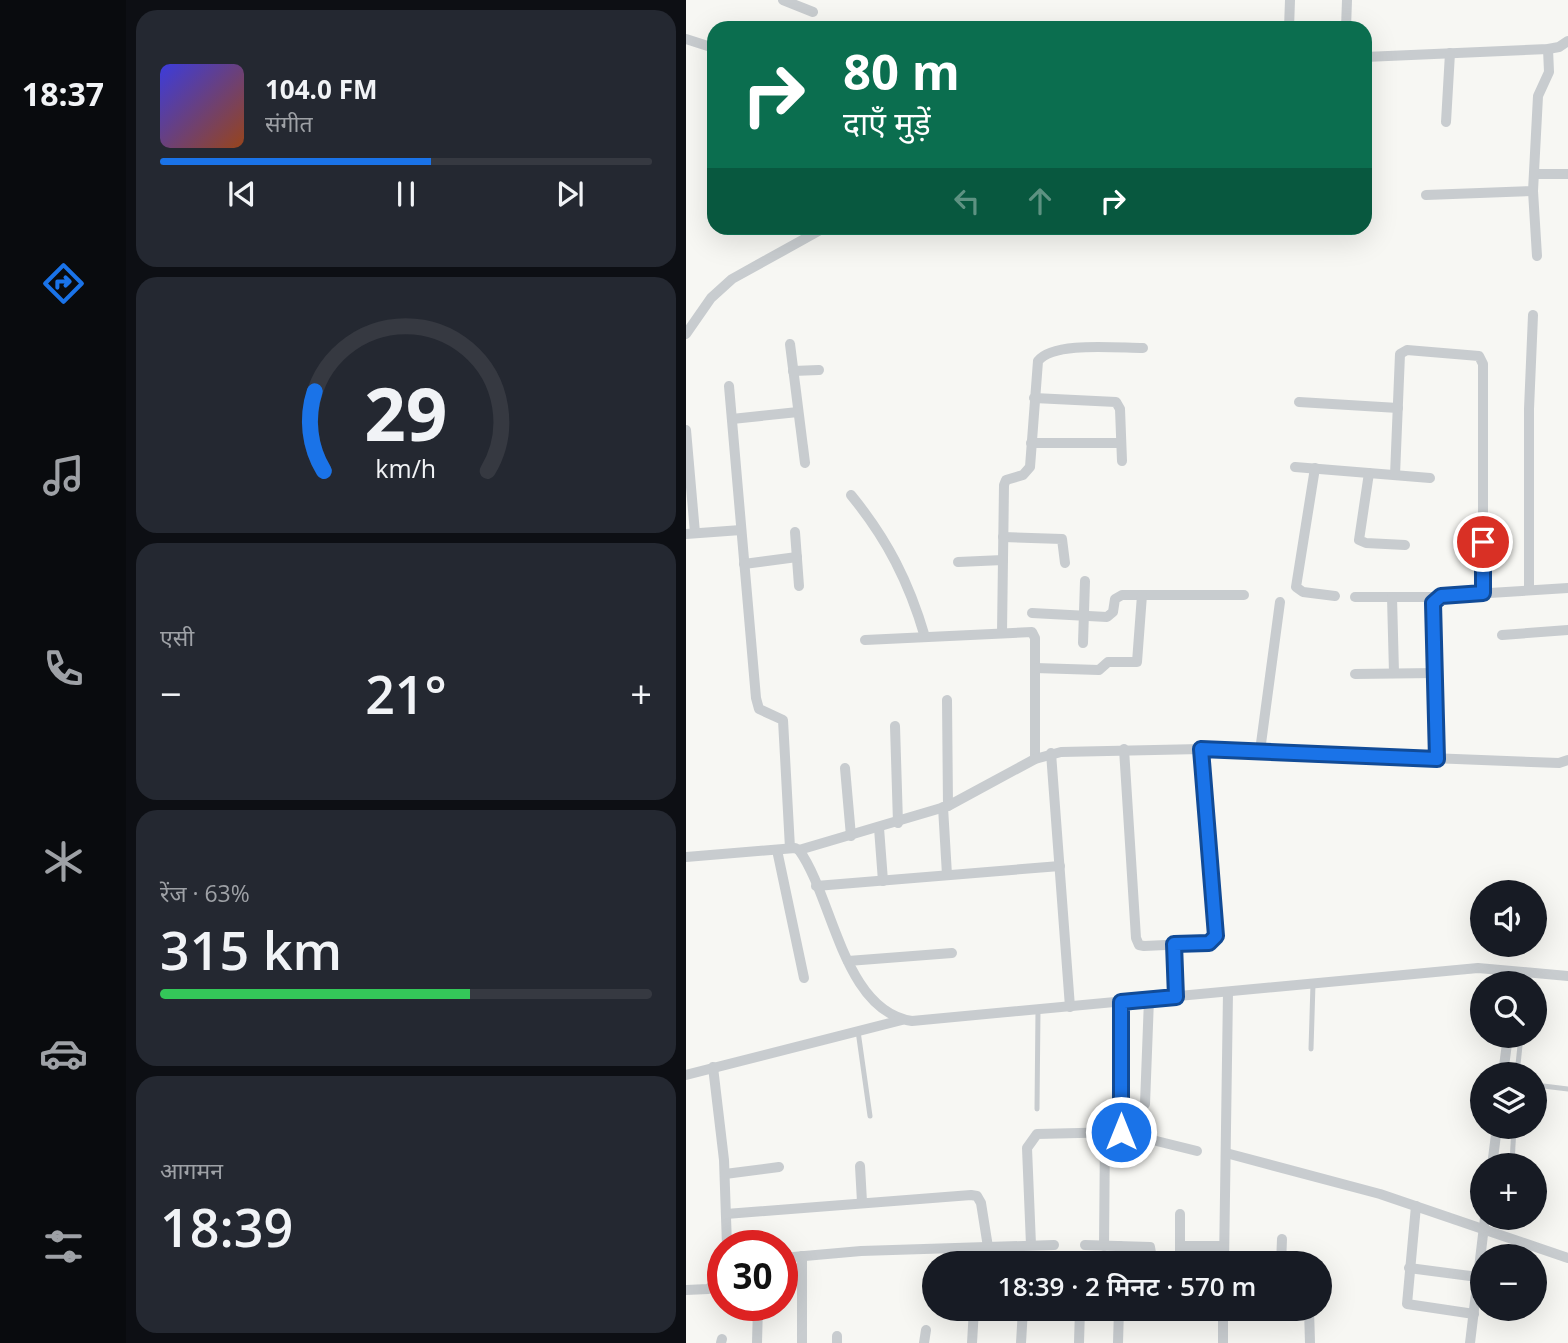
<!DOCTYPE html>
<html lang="hi">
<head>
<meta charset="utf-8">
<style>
	:root { --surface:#171b24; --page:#242831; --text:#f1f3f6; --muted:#9ea1a6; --line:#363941; --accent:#1a73e8 }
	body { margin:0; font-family:"Open Sans","Noto Sans Devanagari",sans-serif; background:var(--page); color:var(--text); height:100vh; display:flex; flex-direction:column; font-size:26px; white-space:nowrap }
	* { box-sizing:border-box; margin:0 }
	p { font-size:23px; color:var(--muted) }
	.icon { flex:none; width:38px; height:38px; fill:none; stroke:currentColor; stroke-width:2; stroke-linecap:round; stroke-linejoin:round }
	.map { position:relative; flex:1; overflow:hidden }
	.details { display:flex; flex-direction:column; gap:10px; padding:10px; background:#0d0f14; width:560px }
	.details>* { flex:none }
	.hud { position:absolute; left:21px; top:21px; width:665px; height:214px; border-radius:21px; box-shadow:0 7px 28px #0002; background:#0b6e4f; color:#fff; overflow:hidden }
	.buttons { position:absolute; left:784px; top:880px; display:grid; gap:14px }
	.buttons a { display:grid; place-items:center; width:77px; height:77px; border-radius:50%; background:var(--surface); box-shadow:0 7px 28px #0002; font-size:35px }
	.speed { position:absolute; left:21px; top:1230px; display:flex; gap:14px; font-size:35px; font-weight:700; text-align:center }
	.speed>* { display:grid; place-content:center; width:91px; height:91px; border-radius:50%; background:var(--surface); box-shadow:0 7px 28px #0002; line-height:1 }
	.speed .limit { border:10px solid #d22; background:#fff; color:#111 }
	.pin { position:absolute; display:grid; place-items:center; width:60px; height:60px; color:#fff; margin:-30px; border:4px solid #fff; border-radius:50%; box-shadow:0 2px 7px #0007 }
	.me { position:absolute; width:77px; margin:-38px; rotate:0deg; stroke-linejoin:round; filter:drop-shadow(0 0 5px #0008) }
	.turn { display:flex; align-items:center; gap:24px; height:147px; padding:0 21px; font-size:32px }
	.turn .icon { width:91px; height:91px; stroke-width:2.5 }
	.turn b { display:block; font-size:49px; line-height:60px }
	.lanes { display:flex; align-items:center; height:66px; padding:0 21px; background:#0003; justify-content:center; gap:35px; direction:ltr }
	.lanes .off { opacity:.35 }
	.big { font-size:52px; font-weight:600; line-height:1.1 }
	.details .widget { flex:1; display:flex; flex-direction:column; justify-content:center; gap:10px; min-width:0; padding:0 24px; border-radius:21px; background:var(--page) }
	.details .dial { align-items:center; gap:0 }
	.dial svg { height:182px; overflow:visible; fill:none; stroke:var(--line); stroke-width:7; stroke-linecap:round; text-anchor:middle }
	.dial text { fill:var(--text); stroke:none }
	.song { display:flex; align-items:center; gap:21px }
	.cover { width:84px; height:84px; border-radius:10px; background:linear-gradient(135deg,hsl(240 70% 55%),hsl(20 70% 35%)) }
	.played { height:7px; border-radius:4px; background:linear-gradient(90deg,var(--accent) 55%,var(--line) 55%) }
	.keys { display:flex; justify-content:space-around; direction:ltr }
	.heat { display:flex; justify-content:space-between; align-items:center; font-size:38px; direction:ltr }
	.charge { height:10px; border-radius:5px; background:linear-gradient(90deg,#34c759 63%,var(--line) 0) }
	.trip { position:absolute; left:236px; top:1251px; width:410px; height:70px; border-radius:35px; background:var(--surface); box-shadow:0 7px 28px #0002; font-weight:600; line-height:70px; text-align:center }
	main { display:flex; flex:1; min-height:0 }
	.tab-bar { display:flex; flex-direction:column; width:126px; justify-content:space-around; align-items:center; background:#090b0e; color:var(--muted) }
	.tab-bar .icon { width:49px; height:49px }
	.tab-bar .active { color:var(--accent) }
	.tab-bar b { font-size:32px; color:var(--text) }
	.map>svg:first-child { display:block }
</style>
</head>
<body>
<main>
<nav class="tab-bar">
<b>18:37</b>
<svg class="icon active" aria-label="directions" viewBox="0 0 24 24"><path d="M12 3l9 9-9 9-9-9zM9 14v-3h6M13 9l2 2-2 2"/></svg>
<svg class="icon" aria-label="music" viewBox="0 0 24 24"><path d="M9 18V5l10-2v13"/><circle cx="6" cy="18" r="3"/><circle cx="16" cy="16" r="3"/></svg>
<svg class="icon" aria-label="phone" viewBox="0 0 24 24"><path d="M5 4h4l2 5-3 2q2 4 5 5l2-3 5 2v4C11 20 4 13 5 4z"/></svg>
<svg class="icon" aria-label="climate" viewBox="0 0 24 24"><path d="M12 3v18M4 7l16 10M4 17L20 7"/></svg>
<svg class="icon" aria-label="car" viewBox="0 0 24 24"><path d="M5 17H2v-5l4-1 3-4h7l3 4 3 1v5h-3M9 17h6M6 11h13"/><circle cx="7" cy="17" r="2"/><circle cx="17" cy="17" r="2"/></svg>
<svg class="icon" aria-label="filters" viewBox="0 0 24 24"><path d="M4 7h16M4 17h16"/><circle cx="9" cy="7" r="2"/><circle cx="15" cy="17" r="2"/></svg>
</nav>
<section class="details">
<div class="widget">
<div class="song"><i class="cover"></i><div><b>104.0 FM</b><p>संगीत</p></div></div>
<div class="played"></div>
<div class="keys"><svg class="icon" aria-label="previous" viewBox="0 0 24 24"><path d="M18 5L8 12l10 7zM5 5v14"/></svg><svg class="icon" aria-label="pause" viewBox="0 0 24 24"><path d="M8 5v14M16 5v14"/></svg><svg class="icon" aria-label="next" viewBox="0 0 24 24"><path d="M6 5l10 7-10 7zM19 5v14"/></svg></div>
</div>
<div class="widget dial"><svg viewBox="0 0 100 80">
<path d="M14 69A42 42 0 1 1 86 69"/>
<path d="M14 69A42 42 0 0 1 10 34" stroke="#1a73e8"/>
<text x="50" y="56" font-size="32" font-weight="700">29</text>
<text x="50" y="72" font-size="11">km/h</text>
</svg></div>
<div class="widget"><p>एसी</p>
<div class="heat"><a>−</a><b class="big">21°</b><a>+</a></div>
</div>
<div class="widget"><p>रेंज · 63%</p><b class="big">315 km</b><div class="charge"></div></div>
<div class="widget"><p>आगमन</p><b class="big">18:39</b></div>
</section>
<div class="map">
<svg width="882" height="1343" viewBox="0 0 882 1343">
	<rect width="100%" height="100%" fill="#f7f7f3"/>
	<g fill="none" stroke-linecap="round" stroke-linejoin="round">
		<g stroke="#c8cccf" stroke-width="5">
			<path d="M172,1031L184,1116"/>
			<path d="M625,1049L627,984"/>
			<path d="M831,1074L835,1036"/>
			<path d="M849,1085L882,1089"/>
			<path d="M351,1109L352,1010"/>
			<path d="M826,1163L828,1127"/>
		</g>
		<g stroke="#c8cccf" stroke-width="10">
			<path d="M97,0L127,12"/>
			<path d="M603,28L604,0"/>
			<path d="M660,28L661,0"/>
			<path d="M0,39L28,48"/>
			<path d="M679,57L862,49L873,47L882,41"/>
			<path d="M760,122L764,53"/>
			<path d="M849,174H882"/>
			<path d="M847,191L851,256"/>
			<path d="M740,195L847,191L852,96L863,72L862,49"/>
			<path d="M0,334L25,298L46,279L138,228"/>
			<path d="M104,344L119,463"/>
			<path d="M107,371L133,370"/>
			<path d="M43,386L70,698L73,709L97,720L104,848"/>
			<path d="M348,398L430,402L434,409L436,461"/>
			<path d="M613,402L712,408"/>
			<path d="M46,419L112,412"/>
			<path d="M0,430L9,533"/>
			<path d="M345,443H435"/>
			<path d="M609,467L744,478"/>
			<path d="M629,468L610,587L617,592L649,596"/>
			<path d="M683,473L673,540L680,543L719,545"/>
			<path d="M709,475L714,354L721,350L793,356L797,364V593"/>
			<path d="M165,495C201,539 223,582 239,637"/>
			<path d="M109,532L113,586"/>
			<path d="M0,534L55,530"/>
			<path d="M317,537L376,539L379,563"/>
			<path d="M272,562L317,560"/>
			<path d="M58,564L111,557"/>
			<path d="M843,590V409L847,315"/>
			<path d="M669,597H751"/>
			<path d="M706,597L708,673"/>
			<path d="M346,613L421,617L427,612L429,599L436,595H558"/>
			<path d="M316,633L318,485L320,480L337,475L344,467L352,361C367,341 432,348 457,348"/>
			<path d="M816,635L882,630"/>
			<path d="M179,640L346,632L349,638V759"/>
			<path d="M397,643L399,581"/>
			<path d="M349,668L413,670L422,662H451L456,595"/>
			<path d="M669,674L749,673"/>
			<path d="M261,700L262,806"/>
			<path d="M209,726L212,823"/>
			<path d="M438,749L450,938L453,945L458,946L523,943L530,936L515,749"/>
			<path d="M574,751L594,602"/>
			<path d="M365,753L384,1007"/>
			<path d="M751,759L748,599L755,596L882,588"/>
			<path d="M159,768L165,836"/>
			<path d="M257,807L261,875"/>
			<path d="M193,828L197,881"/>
			<path d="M91,850L118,978"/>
			<path d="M113,850L262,806L349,759L375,752L515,749L873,763L882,760"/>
			<path d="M0,857L109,848L113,850C147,897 157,1011 226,1021L792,968L882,976"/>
			<path d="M130,886L374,866"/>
			<path d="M488,944L490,997"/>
			<path d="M162,961L266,953"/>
			<path d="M27,1067L38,1160L41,1246"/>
			<path d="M817,1074L822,1036"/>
			<path d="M0,1075L216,1020"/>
			<path d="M459,1104L463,999"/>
			<path d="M434,1132L435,1002"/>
			<path d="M540,1153L694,1194L882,1258"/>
			<path d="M174,1166L176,1202"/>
			<path d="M806,1166L811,1127"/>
			<path d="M39,1174L93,1167"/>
			<path d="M730,1206L721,1304L788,1314"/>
			<path d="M40,1214L285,1195L291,1196L295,1203L302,1247"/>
			<path d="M494,1214V1264"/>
			<path d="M345,1245L341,1148L351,1134L434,1132L511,1151"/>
			<path d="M399,1245L464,1247L467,1264"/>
			<path d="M418,1246L419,1131"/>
			<path d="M494,1246H538"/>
			<path d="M96,1258L175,1251L368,1245"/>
			<path d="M433,1264L434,1246"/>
			<path d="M538,1264L542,992"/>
			<path d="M595,1264L596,1239"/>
			<path d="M723,1268L792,1277"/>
			<path d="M0,1290L22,1289L37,1279"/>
			<path d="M623,1309L624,1343"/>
			<path d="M593,1312V1309"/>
			<path d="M35,1343L36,1339"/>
			<path d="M71,1343L72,1306"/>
			<path d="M116,1343V1256"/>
			<path d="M151,1343V1336"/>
			<path d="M238,1343L240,1330"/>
			<path d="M286,1343L288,1309"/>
			<path d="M335,1343L337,1309"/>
			<path d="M393,1343L394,1309"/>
			<path d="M432,1343L433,1309"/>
			<path d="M537,1343V1309"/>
			<path d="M784,1343L799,1218"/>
		</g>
	</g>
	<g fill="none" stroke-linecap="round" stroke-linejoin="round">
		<g stroke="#114b97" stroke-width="18">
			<path id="route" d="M435,1132V1002L490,997L488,944L523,943L530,936L515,749L751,759L747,603L755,596L797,593V542"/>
		</g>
		<use href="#route" stroke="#1a73e8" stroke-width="12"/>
	</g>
</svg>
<div class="buttons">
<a><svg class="icon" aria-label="sound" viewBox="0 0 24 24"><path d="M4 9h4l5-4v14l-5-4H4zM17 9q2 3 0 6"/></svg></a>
<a><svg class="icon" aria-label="search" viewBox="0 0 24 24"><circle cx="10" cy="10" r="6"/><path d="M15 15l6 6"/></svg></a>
<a><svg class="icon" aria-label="layers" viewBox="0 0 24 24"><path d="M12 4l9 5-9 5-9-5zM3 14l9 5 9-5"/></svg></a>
<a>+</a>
<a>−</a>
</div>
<div class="speed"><div class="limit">30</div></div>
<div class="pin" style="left:797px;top:542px;background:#d93025"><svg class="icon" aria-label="arrive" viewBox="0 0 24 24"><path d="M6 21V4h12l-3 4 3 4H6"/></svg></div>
<svg class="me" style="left:435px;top:1132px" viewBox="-20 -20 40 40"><circle r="17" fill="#1a73e8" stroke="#fff" stroke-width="3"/><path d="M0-11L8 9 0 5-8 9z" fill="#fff"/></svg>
<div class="trip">18:39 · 2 मिनट · 570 m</div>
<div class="hud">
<div class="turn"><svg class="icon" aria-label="right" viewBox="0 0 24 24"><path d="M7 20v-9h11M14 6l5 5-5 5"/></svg><div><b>80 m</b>दाएँ मुड़ें</div></div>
<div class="lanes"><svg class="icon off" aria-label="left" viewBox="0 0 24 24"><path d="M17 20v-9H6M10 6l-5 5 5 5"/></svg><svg class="icon off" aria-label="ahead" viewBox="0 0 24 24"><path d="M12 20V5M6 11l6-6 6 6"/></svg><svg class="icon" aria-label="right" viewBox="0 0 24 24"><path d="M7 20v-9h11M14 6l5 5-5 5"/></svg></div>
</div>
</div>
</main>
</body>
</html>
